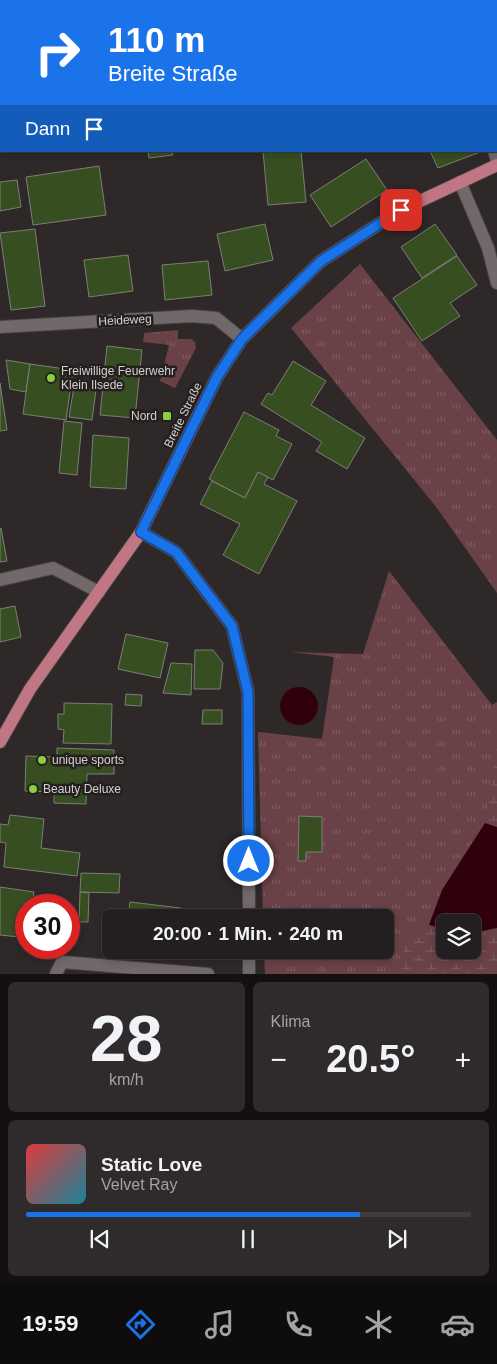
<!DOCTYPE html>
<html lang="de">
<head>
<meta charset="utf-8">
<style>
	:root { --surface:#231e1f; --page:#2f2b2c; --text:#f1f3f6; --muted:#a3a2a4; --line:#403c3d; --accent:#1a73e8 }
	body { margin:0; font-family:Helvetica,sans-serif; background:var(--page); color:var(--text); height:100vh; display:flex; flex-direction:column; font-size:19px; white-space:nowrap }
	* { box-sizing:border-box; margin:0 }
	p { font-size:16px; color:var(--muted) }
	.icon { flex:none; width:28px; height:28px; fill:none; stroke:currentColor; stroke-width:2; stroke-linecap:round; stroke-linejoin:round }
	.map { position:relative; height:974px; overflow:hidden }
	.details { display:flex; flex-direction:column; gap:8px; padding:8px; background:#131011; flex:1 }
	.details>* { flex:none }
	.hud { position:absolute; left:0px; top:0px; width:498px; height:152px; box-shadow:0 2px 8px #0003,0 0 0 1px var(--line); background:#1a73e8; color:#fff; overflow:hidden }
	.tools { position:absolute; left:436px; top:914px; display:grid; gap:10px }
	.tools a { display:grid; place-items:center; width:45px; height:45px; border-radius:8px; background:var(--surface); box-shadow:0 2px 8px #0003,0 0 0 1px var(--line); font-size:25px }
	.speed { position:absolute; left:15px; top:894px; display:flex; gap:10px; font-size:25px; font-weight:700; text-align:center }
	.speed>* { display:grid; place-content:center; width:65px; height:65px; border-radius:50%; background:var(--surface); box-shadow:0 2px 8px #0003,0 0 0 1px var(--line); line-height:1 }
	.speed .limit { border:8px solid #d22; background:#fff; color:#111 }
	.pin { position:absolute; display:grid; place-items:center; width:42px; height:42px; color:#fff; margin:-21px; border-radius:10px; box-shadow:0 2px 8px #0006 }
	.me { position:absolute; width:55px; margin:-28px; rotate:0deg; stroke-linejoin:round; filter:drop-shadow(0 0 4px #0008) }
	.turn { display:flex; align-items:center; gap:18px; height:105px; padding:0 25px; font-size:22px }
	.turn .icon { width:65px; height:65px; stroke-width:2.5 }
	.turn b { display:block; font-size:35px; line-height:42px }
	.then { display:flex; align-items:center; height:48px; padding:0 25px; background:#0003; gap:10px; font-size:19px }
	.big { font-size:38px; font-weight:700; line-height:1.1 }
	.details .widget { flex:1; display:flex; flex-direction:column; justify-content:center; gap:8px; min-width:0; padding:0 18px; border-radius:8px; background:var(--page) }
	.details .dial { align-items:center; gap:0 }
	.dial b { font-size:65px; line-height:1 }
	.song { display:flex; align-items:center; gap:15px }
	.cover { width:60px; height:60px; border-radius:8px; background:linear-gradient(135deg,hsl(0 70% 55%),hsl(190 70% 35%)) }
	.played { height:5px; border-radius:2px; background:linear-gradient(90deg,var(--accent) 75%,var(--line) 75%) }
	.keys { display:flex; justify-content:space-around; direction:ltr }
	.heat { display:flex; justify-content:space-between; align-items:center; font-size:28px; direction:ltr }
	.details .tiles { flex:1; display:grid; gap:8px; grid-template-columns:1fr 1fr }
	.widget:last-child { grid-column:span 2 }
	.trip { position:absolute; left:102px; top:909px; width:292px; height:50px; border-radius:8px; background:var(--surface); box-shadow:0 2px 8px #0003,0 0 0 1px var(--line); font-weight:700; line-height:50px; text-align:center }
	.tabs { display:flex; height:80px; justify-content:space-around; align-items:center; background:#0e0c0c; color:var(--muted) }
	.tabs .icon { width:35px; height:35px }
	.tabs .on { color:var(--accent) }
	.tabs b { font-size:22px; color:var(--text) }
	.map>svg:first-child { display:block }
</style>
</head>
<body>
<div class="map">
<svg width="497" height="974" viewBox="0 0 497 974">
	<defs>
		<pattern id="grass-tufts" width="24" height="20" patternUnits="userSpaceOnUse" patternTransform="scale(1.25)"><rect width="24" height="20" fill="#6a4147"/><path d="M3 7l-1-3M5 7V3M7 7l1-3M15 17l-1-3M17 17v-4M19 17l1-3" fill="none" stroke="#7e5b60"/></pattern>
		<pattern id="wetland-marsh" width="20" height="14" patternUnits="userSpaceOnUse" patternTransform="scale(1.25)"><rect width="20" height="14" fill="#6a4147"/><path d="M1 5h8M5 5V1M11 12h8M15 12V8" fill="none" stroke="#7e5b60"/></pattern>
	</defs>
	<rect width="100%" height="100%" fill="#2f2829"/>
	<g fill="url(#grass-tufts)" fill-rule="evenodd">
		<path d="M251,0H383L384,1H251Z"/>
		<path d="M360,264L497,440V593L437,508L291,328Z"/>
		<path d="M178,330V339H191L195,342L196,348L175,388L160,381L169,345L143,342L144,333Z"/>
		<path d="M389,571L492,705L497,702V974H265L264,950H386V918L263,917L258,732L322,739L334,657L290,652L363,654ZM445,922H472V950H445Z"/>
	</g>
	<path fill="url(#wetland-marsh)" fill-rule="evenodd" d="M497,747V974H396L409,935L429,925L442,890L485,823ZM445,922H472V950H445Z"/>
	<g fill="#30010d">
		<circle cx="299" cy="706" r="19"/>
		<path d="M485,823L497,827V928L473,933L472,922H445V929L429,925L442,890Z"/>
	</g>
	<g fill="#374f20" stroke="#7b7e78">
		<rect x="183" y="0" width="36" height="1"/>
		<path d="M148,151H172L173,155L149,158Z"/>
		<path d="M263,151H301L306,202L268,205Z"/>
		<path d="M430,151H483L438,168Z"/>
		<path d="M366,159L387,190L331,227L310,195Z"/>
		<path d="M99,166L106,215L33,225L26,177Z"/>
		<path d="M17,180L21,207L0,211V182Z"/>
		<path d="M265,224L273,260L225,271L217,234Z"/>
		<path d="M435,224L457,255L422,278L401,247Z"/>
		<path d="M35,229L45,306L11,310L0,233Z"/>
		<path d="M128,255L133,291L89,297L84,260Z"/>
		<path d="M457,256L477,285L450,303L460,316L422,341L393,298Z"/>
		<path d="M208,261L212,295L165,300L162,265Z"/>
		<path d="M107,346L142,350L135,418L100,415Z"/>
		<path d="M6,360L30,364L26,392L10,389Z"/>
		<path d="M293,361L326,381L311,405L365,438L347,469L316,451L322,442L261,404L268,393L272,395Z"/>
		<path d="M30,364L73,370L66,420L23,414Z"/>
		<path d="M0,383L7,430L0,431Z"/>
		<path d="M74,387L96,390L92,420L69,417Z"/>
		<path d="M244,412L279,430L276,436L292,444L273,480L258,472L245,498L209,479Z"/>
		<path d="M64,421L82,423L77,475L59,473Z"/>
		<path d="M93,435L129,438L126,489L90,487Z"/>
		<path d="M258,472L268,477L264,484L297,501L259,574L223,555L240,524L200,504L212,481L245,498Z"/>
		<path d="M1,528L7,561L0,562V529Z"/>
		<path d="M15,606L21,637L0,642V609Z"/>
		<path d="M126,634L168,643L160,678L118,669Z"/>
		<path d="M195,650H213L223,663L220,689H194Z"/>
		<path d="M171,663L192,664L191,695L163,693Z"/>
		<path d="M126,694L142,695L141,706L125,705Z"/>
		<path d="M64,703L112,704L111,744L63,743L64,730L58,729V714H64Z"/>
		<path d="M203,710H222V724H202Z"/>
		<path d="M57,748L114,750V774H87L86,804L54,803V792L25,791L26,756L57,757Z"/>
		<path d="M10,815L44,819L41,848L80,853L77,876L4,867L6,843L0,842V824L8,825Z"/>
		<path d="M299,816L322,817V852H306V861H298Z"/>
		<path d="M81,873L120,874L119,893L80,892Z"/>
		<path d="M0,887L34,892L32,905H26V923L21,922L19,937L0,935Z"/>
		<path d="M80,892L89,893L88,922H79Z"/>
		<path d="M130,902L181,908L180,918H128Z"/>
		<path d="M176,950H198L197,958L175,956Z"/>
	</g>
	<g fill="none" stroke-linecap="round" stroke-linejoin="round">
		<g stroke="#484343" stroke-width="14">
			<g id="minor">
				<path d="M145,0V1"/>
				<path d="M493,0V1"/>
				<path d="M496,38L497,47"/>
				<path d="M496,63L497,56"/>
				<path d="M494,151L497,161"/>
				<path d="M460,182L488,248L497,283"/>
				<path d="M0,327L192,316L216,318L242,339"/>
				<path d="M141,532L176,552L232,626L248,692L249,918"/>
				<path d="M0,580L53,568L99,592"/>
				<path d="M249,950V974"/>
				<path d="M56,974L62,962L208,974"/>
			</g>
		</g>
		<g stroke="#484343" stroke-width="14">
			<path id="major" d="M0,742L30,689L141,532L217,377L242,339L321,261L401,210L497,165"/>
		</g>
		<use href="#minor" stroke="#706869" stroke-width="12"/>
		<use href="#major" stroke="#c07783" stroke-width="12"/>
	</g>
	<g fill="none" stroke-linecap="round" stroke-linejoin="round">
		<g stroke="#114b97" stroke-width="12">
			<path id="route" d="M249,861L248,692L232,626L176,552L141,532L217,377L242,339L321,261L401,210"/>
		</g>
		<use href="#route" stroke="#1a73e8" stroke-width="9"/>
	</g>
	<g fill="#8bce46" stroke="#251f20" stroke-width="2">
		<circle cx="51" cy="378" r="5"/>
		<rect x="162" y="411" width="10" height="10" rx="2.5"/>
		<circle cx="42" cy="760" r="5"/>
		<circle cx="33" cy="789" r="5"/>
	</g>
	<g text-anchor="middle" dominant-baseline="central" stroke-width="5" stroke-linejoin="round" paint-order="stroke">
		<g font-size="12" fill="#d4d0d0" stroke="#251f20">
			<text transform="translate(125 320) rotate(-3)">Heideweg</text>
			<text transform="translate(183 415) rotate(-64)">Breite Straße</text>
		</g>
		<g font-size="12" fill="#d4d0d0" stroke="#251f20" text-anchor="start">
			<text x="61" y="371">Freiwillige Feuerwehr<tspan x="61" dy="14">Klein Ilsede</tspan></text>
			<text x="157" y="416" text-anchor="end">Nord</text>
			<text x="52" y="760">unique sports</text>
			<text x="43" y="789">Beauty Deluxe</text>
		</g>
	</g>
</svg>
<div class="tools">
<a><svg class="icon" aria-label="layers" viewBox="0 0 24 24"><path d="M12 4l9 5-9 5-9-5zM3 14l9 5 9-5"/></svg></a>
</div>
<div class="speed"><div class="limit">30</div></div>
<div class="pin" style="left:401px;top:210px;background:#d93025"><svg class="icon" aria-label="arrive" viewBox="0 0 24 24"><path d="M6 21V4h12l-3 4 3 4H6"/></svg></div>
<svg class="me" style="left:249px;top:861px" viewBox="-20 -20 40 40"><circle r="17" fill="#1a73e8" stroke="#fff" stroke-width="3"/><path d="M0-11L8 9 0 5-8 9z" fill="#fff"/></svg>
<div class="trip">20:00 · 1 Min. · 240 m</div>
<div class="hud">
<div class="turn"><svg class="icon" aria-label="right" viewBox="0 0 24 24"><path d="M7 20v-9h11M14 6l5 5-5 5"/></svg><div><b>110 m</b>Breite Straße</div></div>
<div class="then">Dann<svg class="icon" aria-label="arrive" viewBox="0 0 24 24"><path d="M6 21V4h12l-3 4 3 4H6"/></svg></div>
</div>
</div>
<section class="details">
<div class="tiles">
<div class="widget dial"><b>28</b><p>km/h</p></div>
<div class="widget"><p>Klima</p>
<div class="heat"><a>−</a><b class="big">20.5°</b><a>+</a></div>
</div>
<div class="widget">
<div class="song"><i class="cover"></i><div><b>Static Love</b><p>Velvet Ray</p></div></div>
<div class="played"></div>
<div class="keys"><svg class="icon" aria-label="previous" viewBox="0 0 24 24"><path d="M18 5L8 12l10 7zM5 5v14"/></svg><svg class="icon" aria-label="pause" viewBox="0 0 24 24"><path d="M8 5v14M16 5v14"/></svg><svg class="icon" aria-label="next" viewBox="0 0 24 24"><path d="M6 5l10 7-10 7zM19 5v14"/></svg></div>
</div>
</div>
</section>
<nav class="tabs">
<b>19:59</b>
<svg class="icon on" aria-label="directions" viewBox="0 0 24 24"><path d="M12 3l9 9-9 9-9-9zM9 14v-3h6M13 9l2 2-2 2"/></svg>
<svg class="icon" aria-label="music" viewBox="0 0 24 24"><path d="M9 18V5l10-2v13"/><circle cx="6" cy="18" r="3"/><circle cx="16" cy="16" r="3"/></svg>
<svg class="icon" aria-label="phone" viewBox="0 0 24 24"><path d="M5 4h4l2 5-3 2q2 4 5 5l2-3 5 2v4C11 20 4 13 5 4z"/></svg>
<svg class="icon" aria-label="climate" viewBox="0 0 24 24"><path d="M12 3v18M4 7l16 10M4 17L20 7"/></svg>
<svg class="icon" aria-label="car" viewBox="0 0 24 24"><path d="M5 17H2v-5l4-1 3-4h7l3 4 3 1v5h-3M9 17h6M6 11h13"/><circle cx="7" cy="17" r="2"/><circle cx="17" cy="17" r="2"/></svg>
</nav>
</body>
</html>
